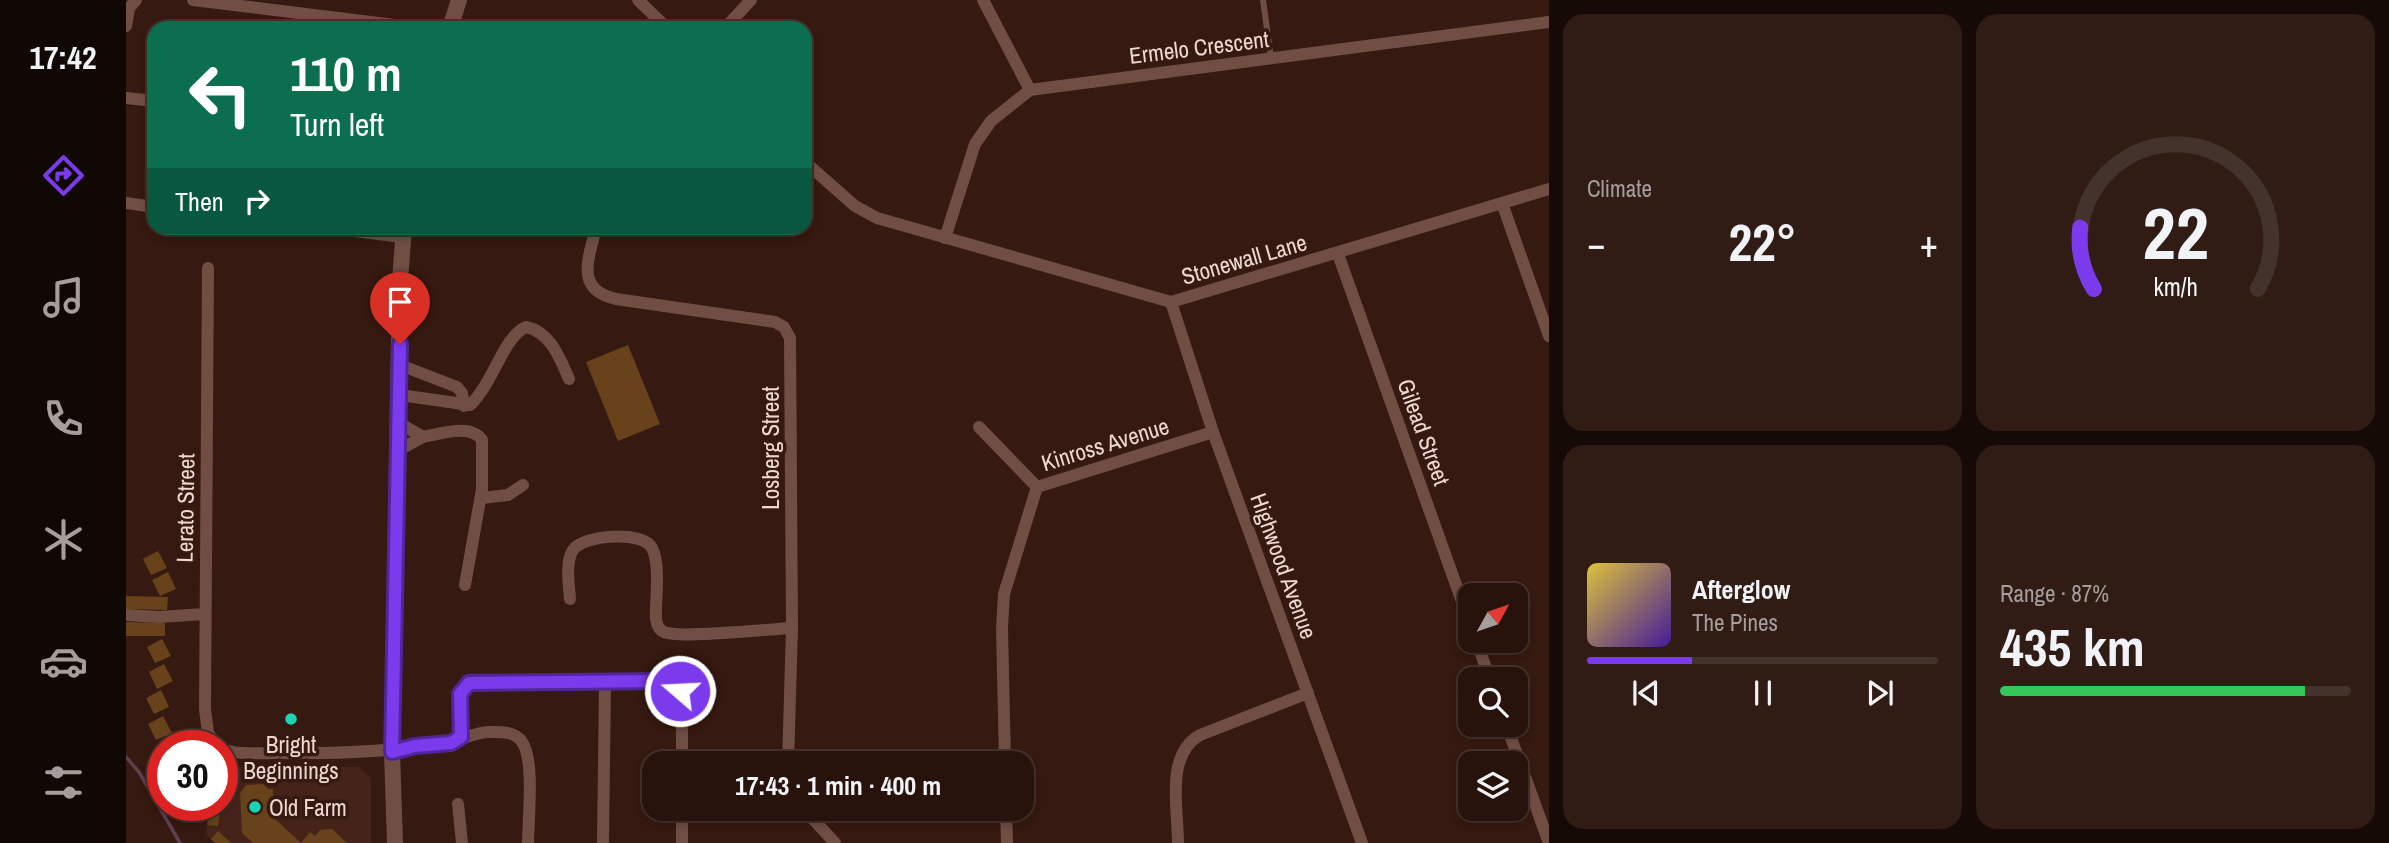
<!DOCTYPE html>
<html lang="en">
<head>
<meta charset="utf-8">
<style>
	:root { --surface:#28130c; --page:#301c15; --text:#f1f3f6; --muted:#a59e9d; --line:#44322d; --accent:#7c3aed }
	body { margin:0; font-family:"Archivo Narrow",sans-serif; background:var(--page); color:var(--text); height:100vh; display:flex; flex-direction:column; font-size:26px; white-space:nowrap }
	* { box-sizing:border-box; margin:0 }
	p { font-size:23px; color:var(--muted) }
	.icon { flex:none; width:38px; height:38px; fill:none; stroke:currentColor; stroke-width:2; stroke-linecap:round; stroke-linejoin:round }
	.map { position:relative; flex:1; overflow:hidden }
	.sheet { display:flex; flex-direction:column; gap:14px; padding:14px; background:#160a07; width:840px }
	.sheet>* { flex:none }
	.top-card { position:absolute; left:21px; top:21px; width:665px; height:214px; border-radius:21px; box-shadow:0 4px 10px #0003,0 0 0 2px var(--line); background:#0b6e4f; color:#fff; overflow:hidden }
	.needle { width:46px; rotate:50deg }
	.buttons { position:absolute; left:1332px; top:583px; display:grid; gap:14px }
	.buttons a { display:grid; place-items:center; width:70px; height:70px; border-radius:14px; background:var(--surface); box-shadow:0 4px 10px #0003,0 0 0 2px var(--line); font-size:35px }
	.speed { position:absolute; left:21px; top:730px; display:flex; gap:14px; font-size:35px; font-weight:700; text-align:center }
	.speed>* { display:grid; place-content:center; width:91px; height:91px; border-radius:50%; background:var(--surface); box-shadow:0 4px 10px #0003,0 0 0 2px var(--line); line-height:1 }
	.speed .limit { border:10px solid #d22; background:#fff; color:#111 }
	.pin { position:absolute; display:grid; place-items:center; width:60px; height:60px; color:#fff; margin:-72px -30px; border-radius:50% 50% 50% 0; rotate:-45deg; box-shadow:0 0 7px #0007 }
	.pin .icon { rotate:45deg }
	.me { position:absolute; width:77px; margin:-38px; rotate:289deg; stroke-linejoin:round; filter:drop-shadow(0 0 5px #0008) }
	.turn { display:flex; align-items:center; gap:24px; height:147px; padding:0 28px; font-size:32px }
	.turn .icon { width:91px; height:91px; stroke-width:2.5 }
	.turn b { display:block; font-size:49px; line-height:60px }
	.then { display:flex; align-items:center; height:66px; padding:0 28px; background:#0003; gap:14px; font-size:26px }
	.big { font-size:52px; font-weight:800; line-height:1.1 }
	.sheet .card { flex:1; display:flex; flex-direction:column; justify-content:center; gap:10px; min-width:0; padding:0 24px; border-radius:21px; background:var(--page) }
	.sheet .dial { align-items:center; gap:0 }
	.dial svg { height:182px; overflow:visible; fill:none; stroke:var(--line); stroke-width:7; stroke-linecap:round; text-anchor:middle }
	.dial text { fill:var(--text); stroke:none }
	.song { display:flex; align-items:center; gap:21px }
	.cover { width:84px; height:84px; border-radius:10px; background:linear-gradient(135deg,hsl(50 70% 55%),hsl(260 70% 35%)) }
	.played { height:7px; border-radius:4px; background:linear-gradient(90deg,var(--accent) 30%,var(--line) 30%) }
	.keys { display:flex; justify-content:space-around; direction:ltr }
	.heat { display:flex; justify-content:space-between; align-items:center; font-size:38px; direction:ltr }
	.charge { height:10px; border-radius:5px; background:linear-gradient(90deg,#34c759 87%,var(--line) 0) }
	.sheet .tiles { flex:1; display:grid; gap:14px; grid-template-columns:repeat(2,1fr) }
	.trip { position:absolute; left:516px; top:751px; width:392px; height:70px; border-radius:21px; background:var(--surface); box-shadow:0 4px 10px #0003,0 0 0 2px var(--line); font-weight:800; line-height:70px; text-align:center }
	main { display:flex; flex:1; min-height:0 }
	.tabs { display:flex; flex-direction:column; width:126px; justify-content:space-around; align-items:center; background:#100805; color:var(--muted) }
	.tabs .icon { width:49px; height:49px }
	.tabs .on { color:var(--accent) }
	.tabs b { font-size:32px; color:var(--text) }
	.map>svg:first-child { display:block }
</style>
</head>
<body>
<main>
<nav class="tabs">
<b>17:42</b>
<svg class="icon on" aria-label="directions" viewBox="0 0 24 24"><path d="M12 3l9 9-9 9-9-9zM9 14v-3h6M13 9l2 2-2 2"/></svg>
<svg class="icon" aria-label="music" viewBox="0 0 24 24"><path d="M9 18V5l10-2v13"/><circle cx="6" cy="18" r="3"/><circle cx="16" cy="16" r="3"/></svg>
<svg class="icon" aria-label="phone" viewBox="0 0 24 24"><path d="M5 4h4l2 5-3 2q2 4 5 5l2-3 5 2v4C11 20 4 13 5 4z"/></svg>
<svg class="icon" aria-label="climate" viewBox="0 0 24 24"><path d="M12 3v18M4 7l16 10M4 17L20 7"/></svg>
<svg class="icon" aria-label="car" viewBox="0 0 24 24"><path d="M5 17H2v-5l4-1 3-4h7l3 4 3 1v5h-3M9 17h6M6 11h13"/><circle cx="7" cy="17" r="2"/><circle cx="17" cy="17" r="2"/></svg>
<svg class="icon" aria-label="filters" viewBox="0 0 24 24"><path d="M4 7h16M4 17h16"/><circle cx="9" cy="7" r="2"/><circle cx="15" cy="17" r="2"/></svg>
</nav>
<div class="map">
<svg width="1423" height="843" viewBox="0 0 1423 843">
	<rect width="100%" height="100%" fill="#361910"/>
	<path fill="#462319" d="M96,767H233L245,778V843H89L80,835L84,805H96Z"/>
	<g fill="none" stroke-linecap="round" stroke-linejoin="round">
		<path stroke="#5d414e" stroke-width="3.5" d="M0,757L13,772L54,843"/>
	</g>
	<g fill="#68421a">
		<path d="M502,345L534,424L492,441L460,362Z"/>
		<path d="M32,551L41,568L25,575L17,559Z"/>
		<path d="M42,572L50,589L34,596L26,580Z"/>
		<path d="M0,596L42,597L41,610L0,609Z"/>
		<path d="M0,622L39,623V636H0Z"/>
		<path d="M36,639L45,656L29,663L21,647Z"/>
		<path d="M38,664L47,681L31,689L23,672Z"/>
		<path d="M35,690L43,707L28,714L20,698Z"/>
		<path d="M37,716L46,733L30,740L22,724Z"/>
		<path d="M137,784L142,789H147L148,818L175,843L184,832L189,836L194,830L206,829L221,843H127L116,833L114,793L120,785Z"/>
		<path d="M84,805H95L92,826L81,825Z"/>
		<path d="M92,831L105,843H89L85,839Z"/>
	</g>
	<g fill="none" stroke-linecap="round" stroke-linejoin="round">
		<path stroke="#714e44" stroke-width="6" d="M1137,0L1145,58"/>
		<g stroke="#714e44" stroke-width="12">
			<path d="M67,0L293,28"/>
			<path d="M512,0L541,28"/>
			<path d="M857,0L904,90"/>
			<path d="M0,26L3,8L10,0"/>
			<path d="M599,28L625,0"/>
			<path d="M0,98L28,101"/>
			<path d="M679,162L729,206L751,218L1045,302L1423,189"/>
			<path d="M0,203L28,207"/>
			<path d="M1376,203L1423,336"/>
			<path d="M205,228L276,237"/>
			<path d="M470,228C463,258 448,290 490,299L649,322L658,327L664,338L666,628L662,763"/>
			<path d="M819,238L849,144L865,121L904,90L1423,22"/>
			<path d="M1212,254L1344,624"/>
			<path d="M82,268L79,709L82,733L91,746"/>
			<path d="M1045,302L1087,432L1236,843"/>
			<path d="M274,365L331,387L336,393L338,406"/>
			<path d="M274,395L344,405C367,384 377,337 400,327C425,332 434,359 443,379"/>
			<path d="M273,423L297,437"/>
			<path d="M853,427L911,487"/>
			<path d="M301,436C318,433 345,424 356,440V489L339,585"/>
			<path d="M271,451L297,437"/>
			<path d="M355,498L382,495L397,485"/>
			<path d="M444,599C443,585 439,562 447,550C457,535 517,530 526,548C535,567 529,598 530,619C531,625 532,629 538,632C553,639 644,629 666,628"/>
			<path d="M0,615L33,617L79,614"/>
			<path d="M1350,640L1364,679"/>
			<path d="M1380,724L1423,843"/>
			<path d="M335,737L334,694L343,683L538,681L549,685L556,695V763"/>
			<path d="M96,749C112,755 132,753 150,753C207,754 259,752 316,744C332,742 345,733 362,732C374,732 389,731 396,742C409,760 402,820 402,843"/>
			<path d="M879,763L876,628L878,594L911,487L1087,432"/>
			<path d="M332,804L336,843"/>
			<path d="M677,808L709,843"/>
			<path d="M880,808L881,843"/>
			<path d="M477,843L479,682"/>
			<path d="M556,843V808"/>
			<path d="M1052,843C1052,808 1039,755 1074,735L1182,693"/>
		</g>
		<g stroke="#714e44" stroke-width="16">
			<path d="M324,28L333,0"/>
			<path d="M269,843L266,752L274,280L278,228"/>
		</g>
	</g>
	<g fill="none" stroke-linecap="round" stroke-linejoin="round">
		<g stroke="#51269a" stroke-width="18">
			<path id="route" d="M274,344L266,752L289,746L325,743L335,737L334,694L343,683L538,681L544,682L554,691"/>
		</g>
		<use href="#route" stroke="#7c3aed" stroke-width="12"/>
	</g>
	<g fill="#19d5b2" stroke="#361910" stroke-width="2.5">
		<circle cx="165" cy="719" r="7"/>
		<circle cx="129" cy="807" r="7"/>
	</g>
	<g text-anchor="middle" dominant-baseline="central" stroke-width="7" stroke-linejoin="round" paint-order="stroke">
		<g font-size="23" fill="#edd8d2" stroke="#361910">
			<text transform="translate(1073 47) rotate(-7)">Ermelo Crescent</text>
			<text transform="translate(1118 259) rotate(-16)">Stonewall Lane</text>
			<text transform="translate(1298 432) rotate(70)">Gilead Street</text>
			<text transform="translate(979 444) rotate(-17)">Kinross Avenue</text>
			<text transform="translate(644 448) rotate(-90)">Losberg Street</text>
			<text transform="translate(59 508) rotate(-89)">Lerato Street</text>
			<text transform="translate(1158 566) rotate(70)">Highwood Avenue</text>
		</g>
		<g font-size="23" fill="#edd8d2" stroke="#361910">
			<text x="165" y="744">Bright<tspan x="165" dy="26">Beginnings</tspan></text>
			<text x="143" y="807" text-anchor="start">Old Farm</text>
		</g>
	</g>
</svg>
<div class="buttons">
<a><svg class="needle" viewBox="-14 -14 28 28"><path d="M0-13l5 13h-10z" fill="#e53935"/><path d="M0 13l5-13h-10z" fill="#a59e9d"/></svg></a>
<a><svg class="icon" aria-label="search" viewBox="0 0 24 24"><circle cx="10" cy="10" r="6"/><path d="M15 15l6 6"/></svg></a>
<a><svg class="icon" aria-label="layers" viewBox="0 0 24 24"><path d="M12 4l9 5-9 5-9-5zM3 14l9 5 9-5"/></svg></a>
</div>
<div class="speed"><div class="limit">30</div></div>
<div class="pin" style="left:274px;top:344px;background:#d93025"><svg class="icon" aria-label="arrive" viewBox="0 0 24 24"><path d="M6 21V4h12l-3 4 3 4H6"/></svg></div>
<svg class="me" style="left:554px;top:691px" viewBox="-20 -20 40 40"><circle r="17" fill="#7c3aed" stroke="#fff" stroke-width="3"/><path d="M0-11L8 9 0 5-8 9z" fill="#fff"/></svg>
<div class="trip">17:43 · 1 min · 400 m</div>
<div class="top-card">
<div class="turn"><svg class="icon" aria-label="left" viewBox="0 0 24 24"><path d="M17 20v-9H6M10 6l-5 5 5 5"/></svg><div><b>110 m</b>Turn left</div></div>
<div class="then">Then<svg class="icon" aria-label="right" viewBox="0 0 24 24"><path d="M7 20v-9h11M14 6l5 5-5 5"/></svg></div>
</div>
</div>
<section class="sheet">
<div class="tiles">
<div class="card"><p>Climate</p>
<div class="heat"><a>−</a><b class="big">22°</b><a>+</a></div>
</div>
<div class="card dial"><svg viewBox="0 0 100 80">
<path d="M14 69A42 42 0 1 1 86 69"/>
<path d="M14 69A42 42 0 0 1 8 42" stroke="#7c3aed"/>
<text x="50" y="56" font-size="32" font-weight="700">22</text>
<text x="50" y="72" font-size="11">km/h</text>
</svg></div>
<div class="card">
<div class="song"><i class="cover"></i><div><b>Afterglow</b><p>The Pines</p></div></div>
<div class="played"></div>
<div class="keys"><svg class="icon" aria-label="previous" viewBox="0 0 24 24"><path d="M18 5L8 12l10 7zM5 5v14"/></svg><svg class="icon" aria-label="pause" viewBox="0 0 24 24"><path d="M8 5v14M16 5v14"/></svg><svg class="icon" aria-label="next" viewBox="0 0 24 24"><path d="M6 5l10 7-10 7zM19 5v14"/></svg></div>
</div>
<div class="card"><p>Range · 87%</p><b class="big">435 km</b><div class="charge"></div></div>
</div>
</section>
</main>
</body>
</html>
